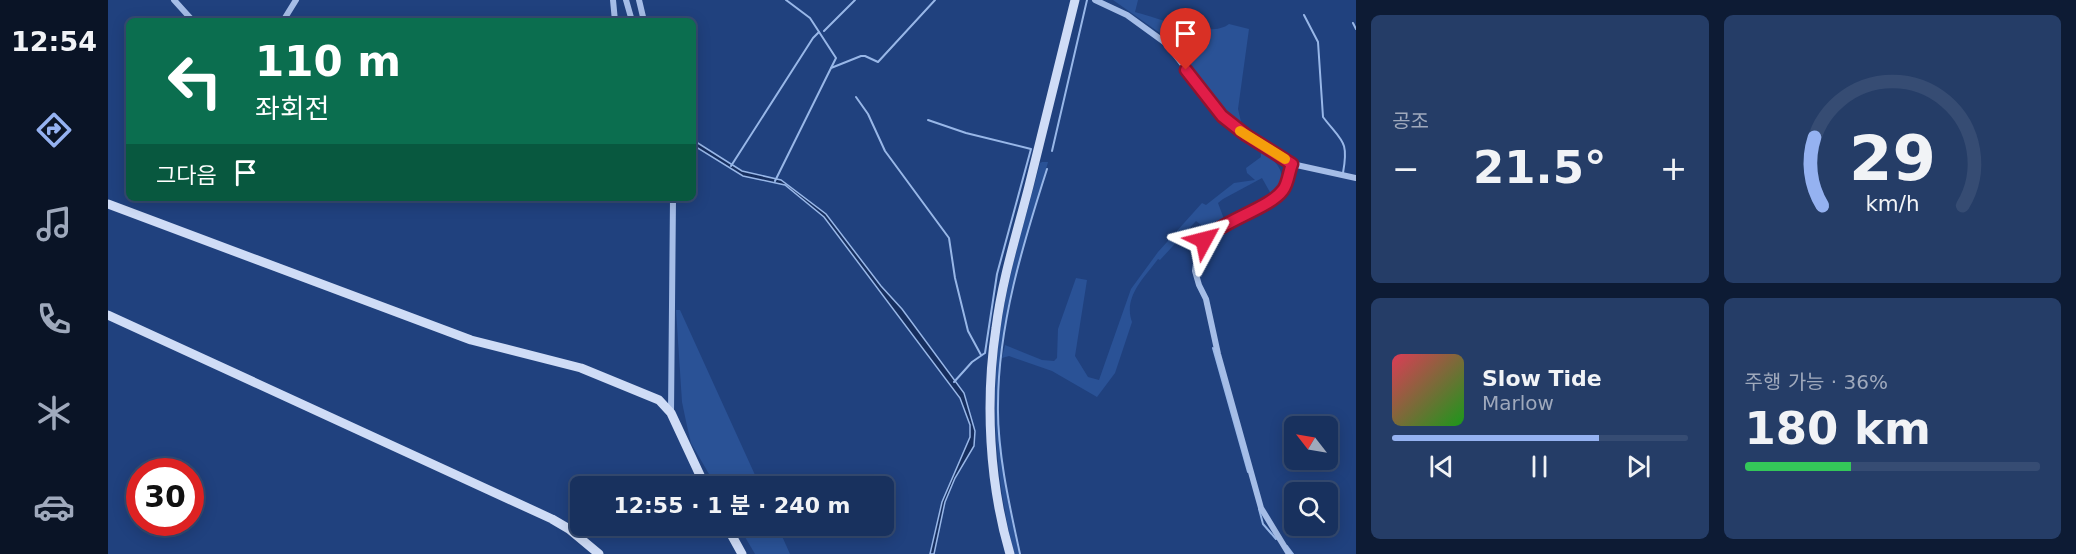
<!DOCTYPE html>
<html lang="ko">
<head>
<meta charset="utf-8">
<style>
	:root { --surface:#18315e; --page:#253d67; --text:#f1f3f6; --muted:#9fa9bc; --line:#364c73; --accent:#95b2f1 }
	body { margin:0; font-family:"DejaVu Sans","Noto Sans KR",sans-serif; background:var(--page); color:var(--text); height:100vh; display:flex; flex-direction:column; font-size:22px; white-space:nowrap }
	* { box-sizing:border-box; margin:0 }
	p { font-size:20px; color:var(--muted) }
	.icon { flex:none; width:33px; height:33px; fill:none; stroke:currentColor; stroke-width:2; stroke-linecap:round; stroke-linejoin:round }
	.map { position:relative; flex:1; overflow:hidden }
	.sheet { display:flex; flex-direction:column; gap:15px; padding:15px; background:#0d1b34; width:720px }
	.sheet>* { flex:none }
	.hud { position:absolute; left:18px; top:18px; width:570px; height:183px; border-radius:9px; box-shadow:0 3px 15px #0003,0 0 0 2px var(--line); background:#0b6e4f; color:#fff; overflow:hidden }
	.needle { width:39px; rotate:301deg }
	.tools { position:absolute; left:1176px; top:416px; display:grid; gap:12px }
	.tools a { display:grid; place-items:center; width:54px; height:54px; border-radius:9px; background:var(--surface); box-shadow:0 3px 15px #0003,0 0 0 2px var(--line); font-size:30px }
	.speed { position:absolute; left:18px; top:458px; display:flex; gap:12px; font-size:30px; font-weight:700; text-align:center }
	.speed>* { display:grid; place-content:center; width:78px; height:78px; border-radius:50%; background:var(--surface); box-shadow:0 3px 15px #0003,0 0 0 2px var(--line); line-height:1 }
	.speed .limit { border:9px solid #d22; background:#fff; color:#111 }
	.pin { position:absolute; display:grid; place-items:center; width:51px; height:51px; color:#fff; margin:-62px -26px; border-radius:50% 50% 50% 0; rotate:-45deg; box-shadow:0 0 6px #0007 }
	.pin .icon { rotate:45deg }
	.me { position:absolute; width:66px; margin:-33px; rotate:52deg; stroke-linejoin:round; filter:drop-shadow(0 0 4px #0008) }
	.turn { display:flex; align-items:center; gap:21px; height:126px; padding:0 30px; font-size:27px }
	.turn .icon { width:78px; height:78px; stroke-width:2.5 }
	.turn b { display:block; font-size:42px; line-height:51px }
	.then { display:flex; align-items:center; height:57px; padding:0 30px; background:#0003; gap:12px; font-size:22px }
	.big { font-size:45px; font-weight:700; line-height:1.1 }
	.sheet .card { flex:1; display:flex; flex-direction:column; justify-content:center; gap:9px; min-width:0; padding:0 21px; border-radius:9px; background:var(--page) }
	.sheet .dial { align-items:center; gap:0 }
	.dial svg { height:156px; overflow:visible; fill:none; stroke:var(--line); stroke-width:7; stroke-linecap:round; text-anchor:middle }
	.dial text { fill:var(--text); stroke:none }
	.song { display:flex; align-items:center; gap:18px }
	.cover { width:72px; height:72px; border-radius:9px; background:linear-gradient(135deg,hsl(350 70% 55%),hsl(120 70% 35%)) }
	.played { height:6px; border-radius:3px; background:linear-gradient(90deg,var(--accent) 70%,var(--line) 70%) }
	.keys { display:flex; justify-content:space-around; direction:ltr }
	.heat { display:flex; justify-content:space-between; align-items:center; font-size:33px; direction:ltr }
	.charge { height:9px; border-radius:4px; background:linear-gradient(90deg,#34c759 36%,var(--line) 0) }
	.sheet .tiles { flex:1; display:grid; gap:15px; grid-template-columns:repeat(2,1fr) }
	.trip { position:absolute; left:462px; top:476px; width:324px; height:60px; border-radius:9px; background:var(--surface); box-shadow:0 3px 15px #0003,0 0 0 2px var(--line); font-weight:700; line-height:60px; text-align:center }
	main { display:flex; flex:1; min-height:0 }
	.dock { display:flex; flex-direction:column; width:108px; justify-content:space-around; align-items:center; background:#0a1426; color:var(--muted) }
	.dock .icon { width:42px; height:42px }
	.dock .current { color:var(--accent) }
	.dock b { font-size:27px; color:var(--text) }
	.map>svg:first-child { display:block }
</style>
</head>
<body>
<main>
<nav class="dock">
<b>12:54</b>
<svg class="icon current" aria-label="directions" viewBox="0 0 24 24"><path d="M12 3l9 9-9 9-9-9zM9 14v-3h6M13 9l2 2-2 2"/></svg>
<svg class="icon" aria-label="music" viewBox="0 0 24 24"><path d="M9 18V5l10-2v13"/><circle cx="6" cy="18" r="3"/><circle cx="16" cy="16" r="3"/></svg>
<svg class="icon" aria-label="phone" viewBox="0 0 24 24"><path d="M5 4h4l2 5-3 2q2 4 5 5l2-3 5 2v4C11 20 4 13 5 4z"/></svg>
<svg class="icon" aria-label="climate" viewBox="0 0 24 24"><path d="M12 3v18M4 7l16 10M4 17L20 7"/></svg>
<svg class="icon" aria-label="car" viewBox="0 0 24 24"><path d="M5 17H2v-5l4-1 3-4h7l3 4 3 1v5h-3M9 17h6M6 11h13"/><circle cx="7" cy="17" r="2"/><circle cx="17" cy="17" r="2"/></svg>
</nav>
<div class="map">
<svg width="1248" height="554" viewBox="0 0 1248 554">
	<rect width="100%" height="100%" fill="#20417e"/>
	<g fill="#2a5296">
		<path d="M1005,0H1030L1027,12C1050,18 1103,39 1121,24L1141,29L1130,109L1134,126L1116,112L1069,45Z"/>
		<path d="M1153,153C1172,160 1183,181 1163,194L1154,178L1115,199L1110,203L1116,219L1101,231L1088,221L1052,260L1050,259C1036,278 1015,297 1024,322L1007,373L989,397L944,371L901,356L894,358L897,345L934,360L946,361L949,358L950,329L968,278L979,280L967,356L980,377L991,380L1023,289L1050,252L1094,203L1098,205L1126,183L1147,180L1139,173L1138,168L1153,157Z"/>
		<path d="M934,162H940L901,301L892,358L889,406L899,497L911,554H906C885,468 880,379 899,291C908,248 921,206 932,163Z"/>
		<path d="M568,310H572L652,486H608L583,443L579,426L574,402Z"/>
		<path d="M630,525H669L682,554H647Z"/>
	</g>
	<path fill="#162e5e" stroke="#98b7e8" stroke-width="1.5" d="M585,140L634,171L673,180L718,214L773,286L794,309L856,393L867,431L866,446L847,478L837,502L826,554H822L834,502L862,437V425L852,398L716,217L677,185L635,176L588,147Z"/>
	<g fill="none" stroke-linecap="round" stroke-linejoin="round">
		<g stroke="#98b7e8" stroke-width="2">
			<path d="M678,0L702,18L728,58L723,68"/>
			<path d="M1196,15L1210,42L1215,117C1234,142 1241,140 1235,173"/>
			<path d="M1245,23L1248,29"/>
			<path d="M716,31L747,0"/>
			<path d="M748,97L760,114L777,151L841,238L847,278L860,331L873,355"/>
			<path d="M820,120L858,133L923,149L889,274L877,353L864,362L846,382"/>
			<path d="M944,151L979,0"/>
			<path d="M623,166L705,38L711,32"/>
			<path d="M667,181L723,68L753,56H757L770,62L827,0"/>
			<path d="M1105,348L1140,472"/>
			<path d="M1151,509L1155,524L1168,539"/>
			<path d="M1179,546L1185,554"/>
			<path d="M912,554C902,508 889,452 890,405C890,325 915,244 939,169"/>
		</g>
		<g stroke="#a5bde7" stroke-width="6">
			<path d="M66,0L85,21"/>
			<path d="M505,0L507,21"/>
			<path d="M518,0L524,21"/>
			<path d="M531,0L536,21"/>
			<path d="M987,0L1019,15L1059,44L1114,116L1138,135L1184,164L1248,178"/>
			<path d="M175,21L188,0"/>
			<path d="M563,413L565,198"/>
			<path d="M1181,554L1153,508L1110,354L1098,299L1091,285L1087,271L1089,256L1096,240L1120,222L1166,198L1176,189L1184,164"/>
		</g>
		<g stroke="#cfdcf6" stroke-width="9">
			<path d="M0,204L363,340L473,368L551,400L563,413L597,486"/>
			<path d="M0,315L444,519L461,529L491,554"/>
			<path d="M618,525L634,554"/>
			<path d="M902,554C881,483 877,401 888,328C894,280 909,233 921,186C936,124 952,62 967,0"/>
		</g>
	</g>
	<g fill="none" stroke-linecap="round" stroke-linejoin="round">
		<g stroke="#92132f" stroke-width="15">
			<path id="route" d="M1078,70L1114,116L1138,135L1184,164C1181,171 1180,184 1175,190C1162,208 1116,220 1096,240"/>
		</g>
		<use href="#route" stroke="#e11d48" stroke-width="10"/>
		<path stroke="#f59e0b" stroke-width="10" d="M1132,131L1177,159"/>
	</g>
</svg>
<div class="tools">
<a><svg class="needle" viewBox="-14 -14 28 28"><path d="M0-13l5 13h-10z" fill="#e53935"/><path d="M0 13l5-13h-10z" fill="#9fa9bc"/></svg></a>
<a><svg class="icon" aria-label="search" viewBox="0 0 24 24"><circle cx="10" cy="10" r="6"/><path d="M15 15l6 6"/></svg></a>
</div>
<div class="speed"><div class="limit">30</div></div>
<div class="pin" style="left:1078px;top:70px;background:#d93025"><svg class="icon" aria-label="arrive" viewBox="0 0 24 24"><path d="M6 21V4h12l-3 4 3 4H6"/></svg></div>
<svg class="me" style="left:1096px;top:240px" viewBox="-20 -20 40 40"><path d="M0-17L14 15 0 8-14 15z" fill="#e11d48" stroke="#fff" stroke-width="4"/></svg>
<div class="trip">12:55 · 1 분 · 240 m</div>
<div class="hud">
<div class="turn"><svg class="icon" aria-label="left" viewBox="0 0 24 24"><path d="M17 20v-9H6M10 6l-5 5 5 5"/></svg><div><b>110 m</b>좌회전</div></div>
<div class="then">그다음<svg class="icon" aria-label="arrive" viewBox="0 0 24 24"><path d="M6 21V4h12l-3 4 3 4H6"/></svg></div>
</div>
</div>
<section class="sheet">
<div class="tiles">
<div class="card"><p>공조</p>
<div class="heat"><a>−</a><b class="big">21.5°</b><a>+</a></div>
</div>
<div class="card dial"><svg viewBox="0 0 100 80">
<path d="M14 69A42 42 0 1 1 86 69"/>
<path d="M14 69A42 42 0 0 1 10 34" stroke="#95b2f1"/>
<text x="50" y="56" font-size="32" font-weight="700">29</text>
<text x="50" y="72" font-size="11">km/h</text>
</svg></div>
<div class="card">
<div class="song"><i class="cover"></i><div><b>Slow Tide</b><p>Marlow</p></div></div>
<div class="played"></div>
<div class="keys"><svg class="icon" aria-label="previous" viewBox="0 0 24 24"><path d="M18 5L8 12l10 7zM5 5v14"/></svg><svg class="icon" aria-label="pause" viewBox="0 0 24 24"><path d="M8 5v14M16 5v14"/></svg><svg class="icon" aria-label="next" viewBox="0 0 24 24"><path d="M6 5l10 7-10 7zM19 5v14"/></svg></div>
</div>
<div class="card"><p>주행 가능 · 36%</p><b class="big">180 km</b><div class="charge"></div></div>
</div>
</section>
</main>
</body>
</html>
